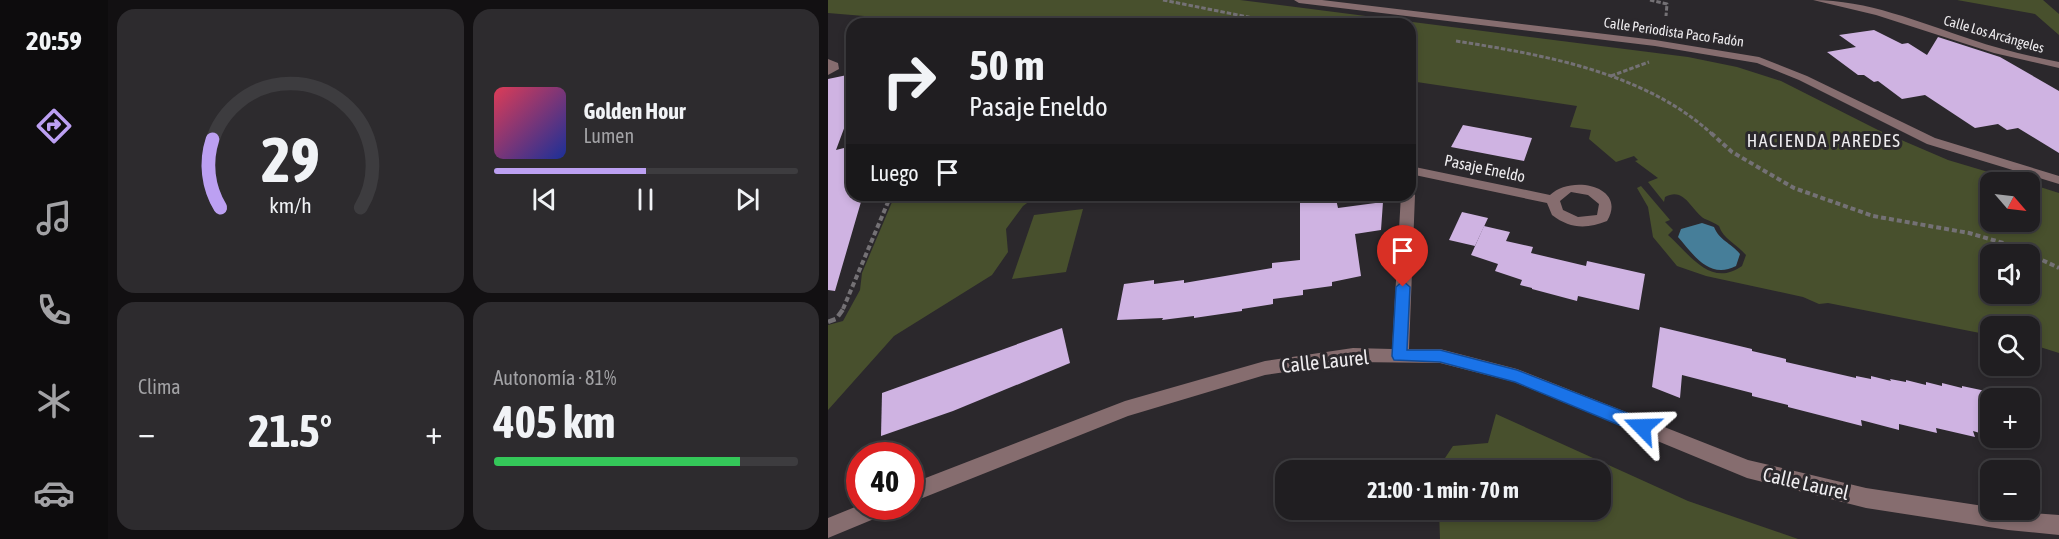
<!DOCTYPE html>
<html lang="es">
<head>
<meta charset="utf-8">
<style>
	:root { --surface:#201e21; --page:#2d2b2e; --text:#f1f3f6; --muted:#a2a2a5; --line:#3d3c3f; --accent:#bca0f2 }
	body { margin:0; font-family:"Asap Condensed",sans-serif; background:var(--page); color:var(--text); height:100vh; display:flex; flex-direction:column; font-size:22px; white-space:nowrap }
	* { box-sizing:border-box; margin:0 }
	p { font-size:20px; color:var(--muted) }
	.icon { flex:none; width:33px; height:33px; fill:none; stroke:currentColor; stroke-width:2; stroke-linecap:round; stroke-linejoin:round }
	.map { position:relative; flex:1; overflow:hidden }
	.panel { display:flex; flex-direction:column; gap:9px; padding:9px; background:#121012; width:720px }
	.panel>* { flex:none }
	.guide { position:absolute; left:18px; top:18px; width:570px; height:183px; border-radius:18px; box-shadow:0 3px 9px #0003,0 0 0 2px var(--line); background:#201e21; color:var(--text); overflow:hidden }
	.needle { width:39px; rotate:118deg }
	.fabs { position:absolute; left:1152px; top:172px; display:grid; gap:12px }
	.fabs a { display:grid; place-items:center; width:60px; height:60px; border-radius:12px; background:var(--surface); box-shadow:0 3px 9px #0003,0 0 0 2px var(--line); font-size:30px }
	.speed { position:absolute; left:18px; top:442px; display:flex; gap:12px; font-size:30px; font-weight:700; text-align:center }
	.speed>* { display:grid; place-content:center; width:78px; height:78px; border-radius:50%; background:var(--surface); box-shadow:0 3px 9px #0003,0 0 0 2px var(--line); line-height:1 }
	.speed .limit { border:9px solid #d22; background:#fff; color:#111 }
	.pin { position:absolute; display:grid; place-items:center; width:51px; height:51px; color:#fff; margin:-62px -26px; border-radius:50% 50% 50% 0; rotate:-45deg; box-shadow:0 0 6px #0007 }
	.pin .icon { rotate:45deg }
	.me { position:absolute; width:66px; margin:-33px; rotate:292deg; stroke-linejoin:round; filter:drop-shadow(0 0 4px #0008) }
	.turn { display:flex; align-items:center; gap:21px; height:126px; padding:0 24px; font-size:27px }
	.turn .icon { width:78px; height:78px; stroke-width:2.5 }
	.turn b { display:block; font-size:42px; line-height:51px }
	.then { display:flex; align-items:center; height:57px; padding:0 24px; background:#0003; gap:12px; font-size:22px }
	.big { font-size:45px; font-weight:700; line-height:1.1 }
	.panel .card { flex:1; display:flex; flex-direction:column; justify-content:center; gap:9px; min-width:0; padding:0 21px; border-radius:18px; background:var(--page) }
	.panel .dial { align-items:center; gap:0 }
	.dial svg { height:156px; overflow:visible; fill:none; stroke:var(--line); stroke-width:7; stroke-linecap:round; text-anchor:middle }
	.dial text { fill:var(--text); stroke:none }
	.song { display:flex; align-items:center; gap:18px }
	.cover { width:72px; height:72px; border-radius:9px; background:linear-gradient(135deg,hsl(350 70% 55%),hsl(230 70% 35%)) }
	.played { height:6px; border-radius:3px; background:linear-gradient(90deg,var(--accent) 50%,var(--line) 50%) }
	.keys { display:flex; justify-content:space-around; direction:ltr }
	.heat { display:flex; justify-content:space-between; align-items:center; font-size:33px; direction:ltr }
	.charge { height:9px; border-radius:4px; background:linear-gradient(90deg,#34c759 81%,var(--line) 0) }
	.panel .tiles { flex:1; display:grid; gap:9px; grid-template-columns:repeat(2,1fr) }
	.trip { position:absolute; left:447px; top:460px; width:336px; height:60px; border-radius:18px; background:var(--surface); box-shadow:0 3px 9px #0003,0 0 0 2px var(--line); font-weight:700; line-height:60px; text-align:center }
	main { display:flex; flex:1; min-height:0 }
	.dock { display:flex; flex-direction:column; width:108px; justify-content:space-around; align-items:center; background:#0d0c0d; color:var(--muted) }
	.dock .icon { width:42px; height:42px }
	.dock .on { color:var(--accent) }
	.dock b { font-size:27px; color:var(--text) }
	.map>svg:first-child { display:block }
</style>
</head>
<body>
<main>
<nav class="dock">
<b>20:59</b>
<svg class="icon on" aria-label="directions" viewBox="0 0 24 24"><path d="M12 3l9 9-9 9-9-9zM9 14v-3h6M13 9l2 2-2 2"/></svg>
<svg class="icon" aria-label="music" viewBox="0 0 24 24"><path d="M9 18V5l10-2v13"/><circle cx="6" cy="18" r="3"/><circle cx="16" cy="16" r="3"/></svg>
<svg class="icon" aria-label="phone" viewBox="0 0 24 24"><path d="M5 4h4l2 5-3 2q2 4 5 5l2-3 5 2v4C11 20 4 13 5 4z"/></svg>
<svg class="icon" aria-label="climate" viewBox="0 0 24 24"><path d="M12 3v18M4 7l16 10M4 17L20 7"/></svg>
<svg class="icon" aria-label="car" viewBox="0 0 24 24"><path d="M5 17H2v-5l4-1 3-4h7l3 4 3 1v5h-3M9 17h6M6 11h13"/><circle cx="7" cy="17" r="2"/><circle cx="17" cy="17" r="2"/></svg>
</nav>
<section class="panel">
<div class="tiles">
<div class="card dial"><svg viewBox="0 0 100 80">
<path d="M14 69A42 42 0 1 1 86 69"/>
<path d="M14 69A42 42 0 0 1 10 34" stroke="#bca0f2"/>
<text x="50" y="56" font-size="32" font-weight="700">29</text>
<text x="50" y="72" font-size="11">km/h</text>
</svg></div>
<div class="card">
<div class="song"><i class="cover"></i><div><b>Golden Hour</b><p>Lumen</p></div></div>
<div class="played"></div>
<div class="keys"><svg class="icon" aria-label="previous" viewBox="0 0 24 24"><path d="M18 5L8 12l10 7zM5 5v14"/></svg><svg class="icon" aria-label="pause" viewBox="0 0 24 24"><path d="M8 5v14M16 5v14"/></svg><svg class="icon" aria-label="next" viewBox="0 0 24 24"><path d="M6 5l10 7-10 7zM19 5v14"/></svg></div>
</div>
<div class="card"><p>Clima</p>
<div class="heat"><a>−</a><b class="big">21.5°</b><a>+</a></div>
</div>
<div class="card"><p>Autonomía · 81%</p><b class="big">405 km</b><div class="charge"></div></div>
</div>
</section>
<div class="map">
<svg width="1231" height="539" viewBox="0 0 1231 539">
	<rect width="100%" height="100%" fill="#2b282c"/>
	<g fill="#48502d" fill-rule="evenodd">
		<path d="M0,0H412L860,57L909,67L953,81L1050,130L1120,160L1197,183H1162V222H1202V184L1231,193V353L1202,344V327H1162V335L1000,303L991,304L975,297L878,276L849,266L825,237L820,207L809,188L813,186L842,220L837,222L845,230L840,235C860,252 882,289 914,266L918,255C909,244 895,239 891,226C887,223 882,221 877,219C863,211 857,186 837,197L836,202L820,182L830,178L807,161L810,160L806,156L788,162L761,139L763,130L742,127L749,106L582,81V24H41L36,16L0,13ZM1162,255H1202V294H1162Z"/>
		<path d="M1129,0H1215L1231,14V35L1207,14Z"/>
		<path d="M67,195H210L195,206L178,229L180,252L164,275L66,336L0,410V325L15,321L32,290L34,273Z"/>
		<path d="M255,209L238,272L184,279L206,215Z"/>
		<path d="M668,414L860,501L970,539H612L611,510H772V471H611V467L625,446L660,443Z"/>
	</g>
	<path fill="#467e99" d="M874,223L886,227C892,241 902,242 912,254L908,266C881,280 865,254 850,237L853,229Z"/>
	<g fill="#cfb3e2">
		<path d="M1046,30L1074,44L1080,43L1099,55L1110,37L1172,57L1231,91V153L1190,128L1179,130L1170,124L1147,128L1097,95L1074,99L1050,81L1046,82L1036,75H1030L999,52L1028,47L1011,35Z"/>
		<path d="M24,74V107L8,150L24,146V195H35L7,291L0,290V79Z"/>
		<path d="M635,125L704,138L696,161L623,147Z"/>
		<path d="M472,195H507L510,208L555,202L553,230L527,234L533,276L504,282V286L475,290V295L445,299V304L414,309V311L366,318V316L334,320L335,318L289,320L296,284L326,280V284L356,280V283L444,268V263L472,260Z"/>
		<path d="M634,212L660,218L647,246L621,240Z"/>
		<path d="M656,226L682,232L678,241L705,247L703,253L758,266L759,261L817,274L811,310L750,296L749,301L704,289V288L692,285L694,280L667,271L670,264L643,255Z"/>
		<path d="M832,327L924,349V351L958,359V362L1028,378V376L1043,379V376L1063,381L1062,379L1078,382V380L1098,385V382L1114,386V383L1134,388V386L1172,394L1173,399H1162V436L1145,431L1147,437L1108,428L1109,433L1071,424V430L1033,420L1034,426L960,407V405L924,396V393L854,375L852,398L824,387Z"/>
		<path d="M234,328L242,363L125,411L53,436L54,393Z"/>
	</g>
	<g fill="none" stroke-linecap="round" stroke-linejoin="round">
		<g stroke="#747175" stroke-width="3" stroke-dasharray="4.5 2" stroke-linecap="butt">
			<path d="M335,0L430,19L477,24"/>
			<path d="M822,0L839,4L838,16"/>
			<path d="M628,41C716,55 816,72 884,134"/>
			<path d="M783,76L821,62"/>
		</g>
		<g stroke="#747175" stroke-width="4" stroke-dasharray="5 3" stroke-linecap="butt">
			<path d="M883,133L904,152L966,188L1045,216L1141,233L1182,245L1231,268"/>
			<path d="M15,309L63,195"/>
		</g>
		<path stroke="#747175" stroke-width="4.5" stroke-dasharray="8 4" stroke-linecap="butt" d="M0,322L8,319L16,308"/>
		<g fill="#866d6f" fill-rule="evenodd">
			<path d="M466,0H494L827,40L931,57L979,76L1107,138L1231,176V184L1099,144L971,80L929,63L827,46L471,3Z"/>
			<path d="M985,0C1039,0 1091,22 1142,39C1171,49 1201,56 1231,62V68L1166,53L1048,15Z"/>
			<path d="M0,59L10,63L11,69L0,75Z"/>
			<path d="M582,166L722,195C743,174 800,186 779,221C759,229 742,229 724,215L719,203L582,174ZM743,192L760,195L771,204L769,215L750,217L735,210L732,201Z"/>
			<path d="M582,191L587,195L581,349H612L689,369L920,460L1038,488L1162,507V510L1231,515V535L1180,530L1038,508L919,478L686,382L612,363L525,362L437,375L300,416L82,503V484L297,401L437,361L525,348L564,349L573,195H582Z"/>
			<path d="M32,505V507H61L58,514L0,538V518Z"/>
		</g>
	</g>
	<path fill="#1a73e8" stroke="#114b97" stroke-width="1.5" d="M575,281L582,287L579,350H612L689,370L820,421L822,427L820,432L814,434L808,432L687,382L612,362L566,360L564,356L568,287Z"/>
	<g text-anchor="middle" dominant-baseline="central" stroke-width="6" stroke-linejoin="round" paint-order="stroke">
		<g font-size="14" fill="#eeecef" stroke="#2b282c">
			<text transform="translate(846 32) rotate(8)">Calle Periodista Paco Fadón</text>
			<text transform="translate(1166 34) rotate(16)">Calle Los Arcángeles</text>
		</g>
		<g font-size="16" fill="#eeecef" stroke="#2b282c">
			<text transform="translate(657 168) rotate(12)">Pasaje Eneldo</text>
		</g>
		<g font-size="18" letter-spacing="1.5" fill="#eeecef" stroke="#2b282c">
			<text x="996" y="140">HACIENDA PAREDES</text>
		</g>
		<g font-size="20" fill="#eeecef" stroke="#2b282c">
			<text transform="translate(497 361) rotate(-6)">Calle Laurel</text>
			<text transform="translate(978 483) rotate(13)">Calle Laurel</text>
		</g>
	</g>
</svg>
<div class="fabs">
<a><svg class="needle" viewBox="-14 -14 28 28"><path d="M0-13l5 13h-10z" fill="#e53935"/><path d="M0 13l5-13h-10z" fill="#a2a2a5"/></svg></a>
<a><svg class="icon" aria-label="sound" viewBox="0 0 24 24"><path d="M4 9h4l5-4v14l-5-4H4zM17 9q2 3 0 6"/></svg></a>
<a><svg class="icon" aria-label="search" viewBox="0 0 24 24"><circle cx="10" cy="10" r="6"/><path d="M15 15l6 6"/></svg></a>
<a>+</a>
<a>−</a>
</div>
<div class="speed"><div class="limit">40</div></div>
<div class="pin" style="left:575px;top:287px;background:#d93025"><svg class="icon" aria-label="arrive" viewBox="0 0 24 24"><path d="M6 21V4h12l-3 4 3 4H6"/></svg></div>
<svg class="me" style="left:814px;top:427px" viewBox="-20 -20 40 40"><path d="M0-17L14 15 0 8-14 15z" fill="#1a73e8" stroke="#fff" stroke-width="4"/></svg>
<div class="trip">21:00 · 1 min · 70 m</div>
<div class="guide">
<div class="turn"><svg class="icon" aria-label="right" viewBox="0 0 24 24"><path d="M7 20v-9h11M14 6l5 5-5 5"/></svg><div><b>50 m</b>Pasaje Eneldo</div></div>
<div class="then">Luego<svg class="icon" aria-label="arrive" viewBox="0 0 24 24"><path d="M6 21V4h12l-3 4 3 4H6"/></svg></div>
</div>
</div>
</main>
</body>
</html>
